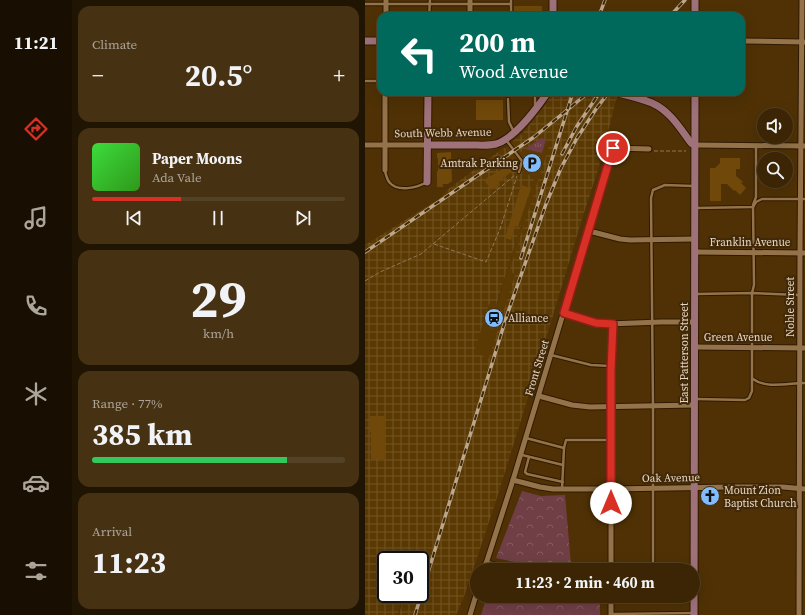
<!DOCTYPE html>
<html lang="en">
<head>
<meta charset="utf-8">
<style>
	:root { --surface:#3b2504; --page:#463113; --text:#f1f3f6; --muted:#aca59a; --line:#544226; --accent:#d93025 }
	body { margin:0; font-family:"Source Serif 4",serif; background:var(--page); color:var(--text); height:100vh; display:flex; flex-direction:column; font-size:15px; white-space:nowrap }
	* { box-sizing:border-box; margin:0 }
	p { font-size:13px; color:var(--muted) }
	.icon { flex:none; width:22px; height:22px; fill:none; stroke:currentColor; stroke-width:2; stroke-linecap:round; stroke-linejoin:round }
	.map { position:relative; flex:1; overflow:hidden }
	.side { display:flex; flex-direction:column; gap:6px; padding:6px; background:#201402; width:293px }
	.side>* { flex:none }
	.hud { position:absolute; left:12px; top:12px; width:368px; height:84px; border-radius:12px; box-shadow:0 4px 16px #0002,0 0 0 1px var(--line); background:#00695c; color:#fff; overflow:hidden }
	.buttons { position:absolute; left:392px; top:108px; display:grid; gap:8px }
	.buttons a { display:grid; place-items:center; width:36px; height:36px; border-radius:50%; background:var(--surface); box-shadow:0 4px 16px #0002,0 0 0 1px var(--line); font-size:20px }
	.speed { position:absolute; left:12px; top:551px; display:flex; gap:8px; font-size:20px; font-weight:700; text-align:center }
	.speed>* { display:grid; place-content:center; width:52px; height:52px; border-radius:50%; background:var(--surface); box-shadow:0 4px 16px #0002,0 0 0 1px var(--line); line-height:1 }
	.speed .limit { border:2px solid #111; border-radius:6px; background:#fff; color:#111 }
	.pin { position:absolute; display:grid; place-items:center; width:34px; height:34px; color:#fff; margin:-17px; border:2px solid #fff; border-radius:50%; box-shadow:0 1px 4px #0007 }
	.me { position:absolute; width:44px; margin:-22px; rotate:0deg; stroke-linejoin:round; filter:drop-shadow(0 0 3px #0008) }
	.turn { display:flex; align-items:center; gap:14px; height:84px; padding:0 16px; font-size:18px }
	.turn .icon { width:52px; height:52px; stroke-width:2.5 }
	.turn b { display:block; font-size:28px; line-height:34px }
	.big { font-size:30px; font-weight:700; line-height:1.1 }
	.side .card { flex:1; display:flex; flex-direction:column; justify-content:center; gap:6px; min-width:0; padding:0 14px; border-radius:12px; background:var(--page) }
	.side .dial { align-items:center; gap:0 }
	.dial b { font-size:52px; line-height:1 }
	.song { display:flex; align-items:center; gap:12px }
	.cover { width:48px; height:48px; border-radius:6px; background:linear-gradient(135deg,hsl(120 70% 55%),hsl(110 70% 35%)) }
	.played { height:4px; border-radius:2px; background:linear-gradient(90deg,var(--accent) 35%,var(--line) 35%) }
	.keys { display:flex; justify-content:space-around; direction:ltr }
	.heat { display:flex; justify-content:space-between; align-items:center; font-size:22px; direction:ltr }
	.charge { height:6px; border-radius:3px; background:linear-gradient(90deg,#34c759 77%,var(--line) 0) }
	.trip { position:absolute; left:105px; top:563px; width:230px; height:40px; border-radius:20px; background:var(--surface); box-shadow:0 4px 16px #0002,0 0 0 1px var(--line); font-weight:700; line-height:40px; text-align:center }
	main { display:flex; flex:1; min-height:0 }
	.dock { display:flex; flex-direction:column; width:72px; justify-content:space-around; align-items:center; background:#180f02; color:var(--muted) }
	.dock .icon { width:28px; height:28px }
	.dock .current { color:var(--accent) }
	.dock b { font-size:18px; color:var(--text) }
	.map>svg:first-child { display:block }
</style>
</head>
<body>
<main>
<nav class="dock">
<b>11:21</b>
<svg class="icon current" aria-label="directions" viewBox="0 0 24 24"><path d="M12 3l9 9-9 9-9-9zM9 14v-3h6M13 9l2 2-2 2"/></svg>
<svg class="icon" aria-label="music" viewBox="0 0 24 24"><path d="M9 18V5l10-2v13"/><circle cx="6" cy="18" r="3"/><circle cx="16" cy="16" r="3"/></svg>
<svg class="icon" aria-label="phone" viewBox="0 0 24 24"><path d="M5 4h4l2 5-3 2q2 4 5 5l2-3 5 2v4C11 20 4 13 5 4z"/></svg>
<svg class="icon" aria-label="climate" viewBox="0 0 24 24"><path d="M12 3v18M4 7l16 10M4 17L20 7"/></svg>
<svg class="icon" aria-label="car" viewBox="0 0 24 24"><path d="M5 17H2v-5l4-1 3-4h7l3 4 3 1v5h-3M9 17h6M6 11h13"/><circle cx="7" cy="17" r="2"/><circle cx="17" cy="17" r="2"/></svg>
<svg class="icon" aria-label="filters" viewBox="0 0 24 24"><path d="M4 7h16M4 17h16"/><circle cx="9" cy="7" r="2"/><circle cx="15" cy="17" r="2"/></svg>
</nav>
<section class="side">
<div class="card"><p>Climate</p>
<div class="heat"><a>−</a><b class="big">20.5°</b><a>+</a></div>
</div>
<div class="card">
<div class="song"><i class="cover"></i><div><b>Paper Moons</b><p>Ada Vale</p></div></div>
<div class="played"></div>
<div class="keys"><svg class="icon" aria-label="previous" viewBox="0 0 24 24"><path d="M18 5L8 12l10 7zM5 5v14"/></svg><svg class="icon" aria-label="pause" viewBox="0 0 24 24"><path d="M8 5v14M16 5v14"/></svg><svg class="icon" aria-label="next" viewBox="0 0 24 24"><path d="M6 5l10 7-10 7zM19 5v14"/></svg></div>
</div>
<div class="card dial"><b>29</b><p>km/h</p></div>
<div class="card"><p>Range · 77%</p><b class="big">385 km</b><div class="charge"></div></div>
<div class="card"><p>Arrival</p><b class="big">11:23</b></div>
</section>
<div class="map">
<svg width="440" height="615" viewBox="0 0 440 615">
	<defs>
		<pattern id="industrial-grid" width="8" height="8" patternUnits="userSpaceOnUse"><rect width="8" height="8" fill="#5b3902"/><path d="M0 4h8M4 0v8" fill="none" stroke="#735525"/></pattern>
		<pattern id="grass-tufts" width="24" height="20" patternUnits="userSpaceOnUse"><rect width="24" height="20" fill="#703f46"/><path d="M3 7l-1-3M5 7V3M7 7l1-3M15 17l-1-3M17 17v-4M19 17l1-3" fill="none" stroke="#845a5f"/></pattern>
		<pattern id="forest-crowns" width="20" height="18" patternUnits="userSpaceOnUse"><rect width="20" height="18" fill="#703f46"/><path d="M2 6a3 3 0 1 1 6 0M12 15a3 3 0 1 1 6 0" fill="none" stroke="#845a5f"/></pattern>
	</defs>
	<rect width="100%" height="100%" fill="#4f3105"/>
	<path fill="#5b3902" d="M181,140L185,141L145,272L150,274L124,358L109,353L124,303L132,305L156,225L154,224L170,177L158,173L140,148L148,141L156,151L160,149L177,153Z"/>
	<path fill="url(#industrial-grid)" d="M187,92H233L252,97L233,170L217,219L170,375L131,501L99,597L91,615H34L39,594H55V560H47L51,540L46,560H21V594H38L33,615H0V245L77,197L82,190L137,149L140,148L158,173L170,177L154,224L156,225L131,306L124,304L109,353L124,358L150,274L144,272L185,142L176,138L156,152L148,141L157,134L181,104Z"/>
	<path fill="url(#grass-tufts)" d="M176,138L181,140L177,153L160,149Z"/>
	<g fill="url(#forest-crowns)">
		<path d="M157,491L176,496L200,495L206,565H164L131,558Z"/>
		<path d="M122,596H235V615H116Z"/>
	</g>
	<g fill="#6f480a">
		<rect x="149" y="6" width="28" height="10"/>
		<rect x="111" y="100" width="27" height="20"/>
		<path d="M86,152L87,181L83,184H78V187H72V171H73V158H72V153Z"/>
		<path d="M355,158H375V169H371V176L378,182L376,183L381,188L375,195L370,190L369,191L362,184H356V201H345V168H350L355,163Z"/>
		<path d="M147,163L151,169L138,178L139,179L134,182L135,185L126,190L119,180Z"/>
		<path d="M156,185L166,188L153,227L150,226L146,240L140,238Z"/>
		<path d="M130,309L134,310L128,329L124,327L127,314H128Z"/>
		<path d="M5,416H20V459H6V432H5Z"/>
	</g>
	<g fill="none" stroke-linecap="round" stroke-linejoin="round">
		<g stroke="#301a00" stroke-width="4.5">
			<g id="lane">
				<path d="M0,4H146"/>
				<path d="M64,16L65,0"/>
				<path d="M146,16V0"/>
				<path d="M0,81H16"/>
				<path d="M170,92V105"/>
				<path d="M143,99L144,122L149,132"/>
				<path d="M141,140L157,161L154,172"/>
				<path d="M20,171C21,175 22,180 25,183C33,192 52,188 62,182"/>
				<path d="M330,208L388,207L391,202L397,199H440"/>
				<path d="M331,294L387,293L434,295"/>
				<path d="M186,355L226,365L245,366"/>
				<path d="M388,379C401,389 424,383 440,383"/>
				<path d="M331,399L380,400L384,398L387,391V293L389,285L388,205L391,197V146"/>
				<path d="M161,438L199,448L201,440H246"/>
				<path d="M157,455L198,465"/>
				<path d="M164,457L160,472L162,474L198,482"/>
				<path d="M197,489L199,448"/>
				<path d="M288,570V406L286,198L288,190L300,185L328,186"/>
				<path d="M246,614L329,613"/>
			</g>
		</g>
		<g stroke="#301a00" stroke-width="7">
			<g id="street">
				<path d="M21,16V0"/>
				<path d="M105,16V0"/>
				<path d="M376,41L439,42"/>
				<path d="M0,145H63"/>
				<path d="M330,145L440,146"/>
				<path d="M20,170V92"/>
				<path d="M224,231L255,239L265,240L330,239"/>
				<path d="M330,252L440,253"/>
				<path d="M199,313L231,323L243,324L296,322H330"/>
				<path d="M330,347L440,348"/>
				<path d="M174,396L207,405L225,407L330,405"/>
				<path d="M148,480L175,487L188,489H246L365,487H418L440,489"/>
				<path d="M121,563L151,570"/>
				<path d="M119,570L148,480L248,148L284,149"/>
				<path d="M246,570V370L248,324"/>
				<path d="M105,615L112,592"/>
				<path d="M246,615V596"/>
				<path d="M434,615L435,253L437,0"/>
			</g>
		</g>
		<g stroke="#301a00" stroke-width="9">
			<g id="secondary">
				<path d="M188,16V0"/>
				<path d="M330,16V0"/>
				<path d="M0,41H16"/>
				<path d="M249,92C261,95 275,98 287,103C305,111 315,128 326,143L330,145"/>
				<path d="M63,145C77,145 92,145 106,145C114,145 123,146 131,144C150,138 172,108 183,92"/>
				<path d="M62,182L63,92"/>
				<path d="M329,615L330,92"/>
			</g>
		</g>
		<g stroke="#907755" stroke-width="1" stroke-dasharray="4 2" stroke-linecap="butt">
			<path d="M289,151H321"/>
			<path d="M69,244L121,262L135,229L152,176"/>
			<path d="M0,281L15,272L56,254L150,175"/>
		</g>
		<use href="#lane" stroke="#94734b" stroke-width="2.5"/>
		<use href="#street" stroke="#94734b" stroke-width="5"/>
		<use href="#secondary" stroke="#9f727a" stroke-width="7"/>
		<g stroke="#bda78b" stroke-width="3.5">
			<g id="rail">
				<path d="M234,16L240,0"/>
				<path d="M305,16L320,0"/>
				<path d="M197,154L212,126L235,92"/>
				<path d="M0,252L169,137L201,111L224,92"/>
				<path d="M156,258L208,92"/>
				<path d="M50,615L141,318L181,204L196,168L212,138L231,109L244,92"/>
			</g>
		</g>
		<use href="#rail" stroke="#402909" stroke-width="2" stroke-dasharray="6" stroke-linecap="butt"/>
	</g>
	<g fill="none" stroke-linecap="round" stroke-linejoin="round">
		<g stroke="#8d1f18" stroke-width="10">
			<path id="route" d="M246,503V370L248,324L231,323L199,313L248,148"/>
		</g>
		<use href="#route" stroke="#d93025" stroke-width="7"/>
	</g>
	<defs>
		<g id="parking-disc" transform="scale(1)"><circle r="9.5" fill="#83bcfb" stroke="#402909"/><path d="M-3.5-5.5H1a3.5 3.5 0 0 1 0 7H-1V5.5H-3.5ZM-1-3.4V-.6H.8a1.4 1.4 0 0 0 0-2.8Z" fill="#111"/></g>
		<g id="station-disc" transform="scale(1)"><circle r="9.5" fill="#83bcfb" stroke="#402909"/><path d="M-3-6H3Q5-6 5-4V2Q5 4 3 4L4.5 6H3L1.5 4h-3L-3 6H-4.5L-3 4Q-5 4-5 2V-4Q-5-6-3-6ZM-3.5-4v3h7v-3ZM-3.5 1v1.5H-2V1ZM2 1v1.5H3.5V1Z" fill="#111"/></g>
		<g id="church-disc" transform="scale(1)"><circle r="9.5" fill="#83bcfb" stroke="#402909"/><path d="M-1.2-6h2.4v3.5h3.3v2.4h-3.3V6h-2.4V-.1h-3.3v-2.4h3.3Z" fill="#111"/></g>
	</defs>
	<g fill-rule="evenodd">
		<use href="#parking-disc" x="167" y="163"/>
		<use href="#station-disc" x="129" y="318"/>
		<use href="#church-disc" x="345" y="496"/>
	</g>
	<g text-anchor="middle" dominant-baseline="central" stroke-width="4" stroke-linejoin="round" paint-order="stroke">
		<g font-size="11" fill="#e9d6c1" stroke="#402909">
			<text transform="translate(78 133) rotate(-1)">South Webb Avenue</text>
			<text x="385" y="242">Franklin Avenue</text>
			<text transform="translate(425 307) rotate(-90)">Noble Street</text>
			<text x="373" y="337">Green Avenue</text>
			<text transform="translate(319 353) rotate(-90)">East Patterson Street</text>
			<text transform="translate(172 368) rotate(-73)">Front Street</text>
			<text transform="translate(306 478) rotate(-1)">Oak Avenue</text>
		</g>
		<g font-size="11" fill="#e9d6c1" stroke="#402909" text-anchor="start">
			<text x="153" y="163" text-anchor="end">Amtrak Parking</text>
			<text x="143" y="318">Alliance</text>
			<text x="359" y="490">Mount Zion<tspan x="359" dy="13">Baptist Church</tspan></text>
		</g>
	</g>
</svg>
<div class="buttons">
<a><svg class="icon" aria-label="sound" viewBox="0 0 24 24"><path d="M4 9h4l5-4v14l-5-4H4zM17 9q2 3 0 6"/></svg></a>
<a><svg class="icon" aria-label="search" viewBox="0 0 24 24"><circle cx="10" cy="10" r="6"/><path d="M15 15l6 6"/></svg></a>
</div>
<div class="speed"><div class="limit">30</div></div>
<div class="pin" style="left:248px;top:148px;background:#d93025"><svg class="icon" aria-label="arrive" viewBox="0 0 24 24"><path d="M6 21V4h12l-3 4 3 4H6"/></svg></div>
<svg class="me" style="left:246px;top:503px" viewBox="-20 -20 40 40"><circle r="19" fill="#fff"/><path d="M0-13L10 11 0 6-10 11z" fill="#d93025"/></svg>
<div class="trip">11:23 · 2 min · 460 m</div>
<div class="hud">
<div class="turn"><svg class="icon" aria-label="left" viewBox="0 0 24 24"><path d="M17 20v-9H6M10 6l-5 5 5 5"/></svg><div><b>200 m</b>Wood Avenue</div></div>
</div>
</div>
</main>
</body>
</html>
